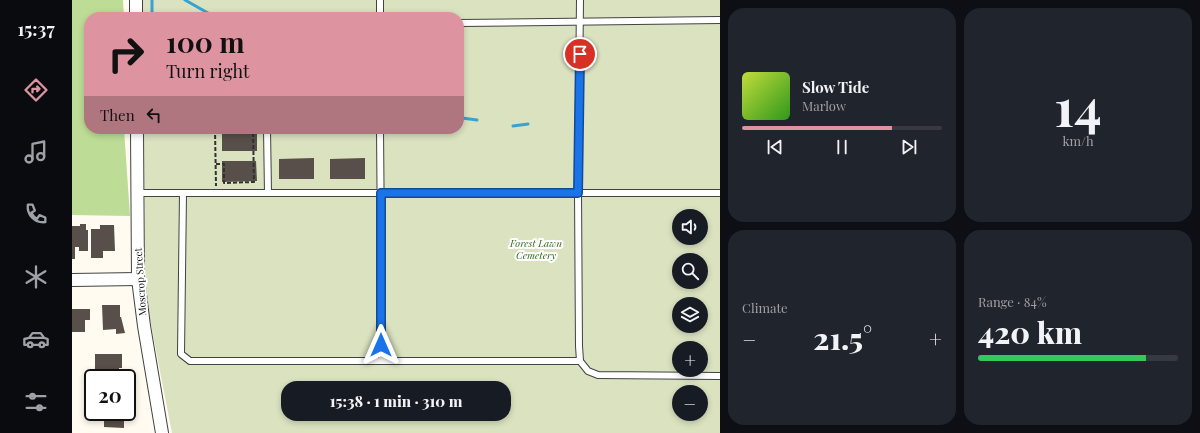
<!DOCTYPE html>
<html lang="en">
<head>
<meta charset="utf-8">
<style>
	:root { --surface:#171b24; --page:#20242c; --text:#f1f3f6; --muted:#9ea1a6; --line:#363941; --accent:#dd94a0 }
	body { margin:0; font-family:"Playfair Display",serif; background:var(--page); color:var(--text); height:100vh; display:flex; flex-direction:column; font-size:15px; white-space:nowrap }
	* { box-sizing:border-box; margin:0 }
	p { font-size:13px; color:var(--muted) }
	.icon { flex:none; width:22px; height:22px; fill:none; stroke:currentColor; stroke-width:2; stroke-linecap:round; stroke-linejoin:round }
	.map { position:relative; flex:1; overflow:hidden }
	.drawer { display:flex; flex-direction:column; gap:8px; padding:8px; background:#0d0f14; width:480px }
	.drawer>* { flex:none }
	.banner { position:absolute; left:12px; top:12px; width:380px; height:122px; border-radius:16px; box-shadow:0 2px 6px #0003; background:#dd94a0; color:#111; overflow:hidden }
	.controls { position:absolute; left:600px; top:209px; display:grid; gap:8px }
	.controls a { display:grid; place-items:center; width:36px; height:36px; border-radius:50%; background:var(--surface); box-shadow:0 2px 6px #0003; font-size:20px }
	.speed { position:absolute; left:12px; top:369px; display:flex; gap:8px; font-size:20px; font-weight:700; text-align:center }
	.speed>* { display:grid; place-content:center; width:52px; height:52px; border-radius:50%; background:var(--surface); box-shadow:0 2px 6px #0003; line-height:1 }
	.speed .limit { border:2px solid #111; border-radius:6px; background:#fff; color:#111 }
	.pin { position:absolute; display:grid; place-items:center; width:34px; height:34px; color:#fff; margin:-17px; border:2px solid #fff; border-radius:50%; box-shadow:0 1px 4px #0007 }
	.me { position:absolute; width:44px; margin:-22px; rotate:0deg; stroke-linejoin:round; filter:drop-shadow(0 0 3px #0008) }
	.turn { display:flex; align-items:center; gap:14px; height:84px; padding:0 16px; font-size:18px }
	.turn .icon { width:52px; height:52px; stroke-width:2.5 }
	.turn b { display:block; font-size:28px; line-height:34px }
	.then { display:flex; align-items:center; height:38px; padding:0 16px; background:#0003; gap:8px; font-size:15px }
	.big { font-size:30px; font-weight:800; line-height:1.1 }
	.drawer .widget { flex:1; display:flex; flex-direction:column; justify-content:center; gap:6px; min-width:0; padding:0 14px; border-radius:16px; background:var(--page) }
	.drawer .dial { align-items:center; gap:0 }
	.dial b { font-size:52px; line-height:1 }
	.song { display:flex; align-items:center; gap:12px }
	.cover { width:48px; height:48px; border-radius:6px; background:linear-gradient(135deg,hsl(70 70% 55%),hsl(110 70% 35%)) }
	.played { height:4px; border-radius:2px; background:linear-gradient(90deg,var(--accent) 75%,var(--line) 75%) }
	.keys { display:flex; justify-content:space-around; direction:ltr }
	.heat { display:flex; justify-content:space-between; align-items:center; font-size:22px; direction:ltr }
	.charge { height:6px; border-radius:3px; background:linear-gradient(90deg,#34c759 84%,var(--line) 0) }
	.drawer .tiles { flex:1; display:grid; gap:8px; grid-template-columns:repeat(2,1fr) }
	.trip { position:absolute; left:209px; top:381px; width:230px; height:40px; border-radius:16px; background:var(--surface); box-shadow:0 2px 6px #0003; font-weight:800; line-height:40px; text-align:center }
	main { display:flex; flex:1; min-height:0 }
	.menu { display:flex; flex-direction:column; width:72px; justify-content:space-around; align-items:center; background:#090b0e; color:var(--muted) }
	.menu .icon { width:28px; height:28px }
	.menu .selected { color:var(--accent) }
	.menu b { font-size:18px; color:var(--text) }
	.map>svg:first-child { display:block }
</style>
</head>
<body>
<main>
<nav class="menu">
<b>15:37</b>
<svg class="icon selected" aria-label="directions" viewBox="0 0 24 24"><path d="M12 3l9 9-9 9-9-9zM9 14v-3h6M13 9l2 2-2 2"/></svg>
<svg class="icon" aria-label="music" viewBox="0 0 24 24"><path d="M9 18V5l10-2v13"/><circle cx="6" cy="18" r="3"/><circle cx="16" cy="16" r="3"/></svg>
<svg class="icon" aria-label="phone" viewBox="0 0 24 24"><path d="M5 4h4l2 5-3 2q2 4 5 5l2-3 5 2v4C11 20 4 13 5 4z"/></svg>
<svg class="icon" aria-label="climate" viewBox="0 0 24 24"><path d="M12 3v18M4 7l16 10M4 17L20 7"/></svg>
<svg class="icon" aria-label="car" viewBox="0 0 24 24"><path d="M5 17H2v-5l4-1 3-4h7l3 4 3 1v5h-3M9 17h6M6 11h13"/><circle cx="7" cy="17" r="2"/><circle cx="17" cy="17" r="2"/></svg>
<svg class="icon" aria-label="filters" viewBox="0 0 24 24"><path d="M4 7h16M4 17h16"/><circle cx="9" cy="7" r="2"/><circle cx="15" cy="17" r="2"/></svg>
</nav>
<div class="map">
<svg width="648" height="433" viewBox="0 0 648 433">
	<rect width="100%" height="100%" fill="#fffbf0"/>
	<path fill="#bddd96" d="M0,0H51L52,17H17V129H52L58,216L0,215Z"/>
	<path fill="#dae2c0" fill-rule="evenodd" d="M71,0H648V433H100L76,309L73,272L72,129H387V17H71ZM607,216H629V238H607ZM607,260H629V282H607ZM607,304H629V326H607ZM607,348H629V370H607ZM216,388H432V414H216ZM607,392H629V414H607Z"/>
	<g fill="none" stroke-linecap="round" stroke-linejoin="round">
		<g stroke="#37a3d2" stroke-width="3">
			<path d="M80,0V17"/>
			<path d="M113,0L143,17"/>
			<path d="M387,116L390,118L405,120"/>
			<path d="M441,126L456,124"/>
		</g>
	</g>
	<g fill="#584e4a">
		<rect x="150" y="131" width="35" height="20"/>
		<path d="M242,158V179H207V159Z"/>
		<path d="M293,158V179H258V159Z"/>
		<path d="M150,161H184L185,181L150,182Z"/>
		<path d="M8,224H14V230H16V251H7V247H3V259H0V226H8Z"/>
		<path d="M28,225H42L43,251H31V258H19V229H28Z"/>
		<path d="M30,305H48V317H49L53,333L44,334V329L31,330Z"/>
		<path d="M0,309H18V320H13V332H0Z"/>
		<path d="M23,354H50V368H47V377H23Z"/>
		<path d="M32,412H52V428L32,427Z"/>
	</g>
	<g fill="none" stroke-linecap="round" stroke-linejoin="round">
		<g stroke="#424242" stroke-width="8">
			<g id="lane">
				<path d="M308,0V17"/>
				<path d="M387,23L648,20"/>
				<path d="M195,129L196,193"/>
				<path d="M308,129L310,360"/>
				<path d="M65,193H648"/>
				<path d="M111,193L109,354L118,361H508L516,371L526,375L648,376"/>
				<path d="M508,361L507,346L506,193L508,0"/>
			</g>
		</g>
		<g stroke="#424242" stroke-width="14">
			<g id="street">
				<path d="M64,0V17"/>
				<path d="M65,129L66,279L72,326L90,433"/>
				<path d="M0,280L66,279"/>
			</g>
		</g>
		<g stroke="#313131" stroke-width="2" stroke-dasharray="4 2" stroke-linecap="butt">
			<path d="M143,129L144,186"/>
			<path d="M144,164H152V183L182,182L181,129"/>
		</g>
		<use href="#lane" stroke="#fff" stroke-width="6"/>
		<use href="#street" stroke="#fff" stroke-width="12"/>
	</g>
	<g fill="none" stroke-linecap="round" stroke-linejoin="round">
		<g stroke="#114b97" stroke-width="10">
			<path id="route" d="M309,345V193H506L508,54"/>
		</g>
		<use href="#route" stroke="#1a73e8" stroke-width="7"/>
	</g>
	<g text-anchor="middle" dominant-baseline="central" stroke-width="4" stroke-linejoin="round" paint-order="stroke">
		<g font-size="10" font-style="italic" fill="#33691c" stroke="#fff">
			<text x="464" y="243">Forest Lawn<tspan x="464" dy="12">Cemetery</tspan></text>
		</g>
		<g font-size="10" fill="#0f0f0f" stroke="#fff">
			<text transform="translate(68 282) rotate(-94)">Moscrop Street</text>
		</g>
	</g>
</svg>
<div class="controls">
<a><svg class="icon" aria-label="sound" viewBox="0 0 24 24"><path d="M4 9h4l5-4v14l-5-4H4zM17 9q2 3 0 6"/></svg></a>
<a><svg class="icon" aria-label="search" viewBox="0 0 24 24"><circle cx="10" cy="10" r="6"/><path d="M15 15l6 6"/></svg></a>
<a><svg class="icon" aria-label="layers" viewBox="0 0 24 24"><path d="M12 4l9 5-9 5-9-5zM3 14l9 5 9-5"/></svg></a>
<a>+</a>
<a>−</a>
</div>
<div class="speed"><div class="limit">20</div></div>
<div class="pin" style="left:508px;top:54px;background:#d93025"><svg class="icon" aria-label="arrive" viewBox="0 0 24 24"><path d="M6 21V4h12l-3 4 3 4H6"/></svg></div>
<svg class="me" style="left:309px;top:345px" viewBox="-20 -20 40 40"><path d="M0-17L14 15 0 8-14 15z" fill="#1a73e8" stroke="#fff" stroke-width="4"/></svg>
<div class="trip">15:38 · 1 min · 310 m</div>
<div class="banner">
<div class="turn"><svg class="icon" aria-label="right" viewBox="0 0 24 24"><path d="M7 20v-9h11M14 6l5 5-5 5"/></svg><div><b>100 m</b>Turn right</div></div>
<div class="then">Then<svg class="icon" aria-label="left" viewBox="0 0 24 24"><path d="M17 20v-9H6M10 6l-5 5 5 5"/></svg></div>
</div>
</div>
<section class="drawer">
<div class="tiles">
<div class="widget">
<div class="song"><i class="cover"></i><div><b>Slow Tide</b><p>Marlow</p></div></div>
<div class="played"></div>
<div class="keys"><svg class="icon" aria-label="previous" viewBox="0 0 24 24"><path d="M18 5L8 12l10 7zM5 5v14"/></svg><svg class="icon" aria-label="pause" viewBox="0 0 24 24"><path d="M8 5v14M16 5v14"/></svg><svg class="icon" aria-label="next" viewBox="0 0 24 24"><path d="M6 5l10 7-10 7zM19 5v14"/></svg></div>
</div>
<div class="widget dial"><b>14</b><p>km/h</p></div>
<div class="widget"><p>Climate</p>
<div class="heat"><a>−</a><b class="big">21.5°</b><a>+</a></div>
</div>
<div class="widget"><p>Range · 84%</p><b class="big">420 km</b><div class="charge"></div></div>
</div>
</section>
</main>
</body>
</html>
